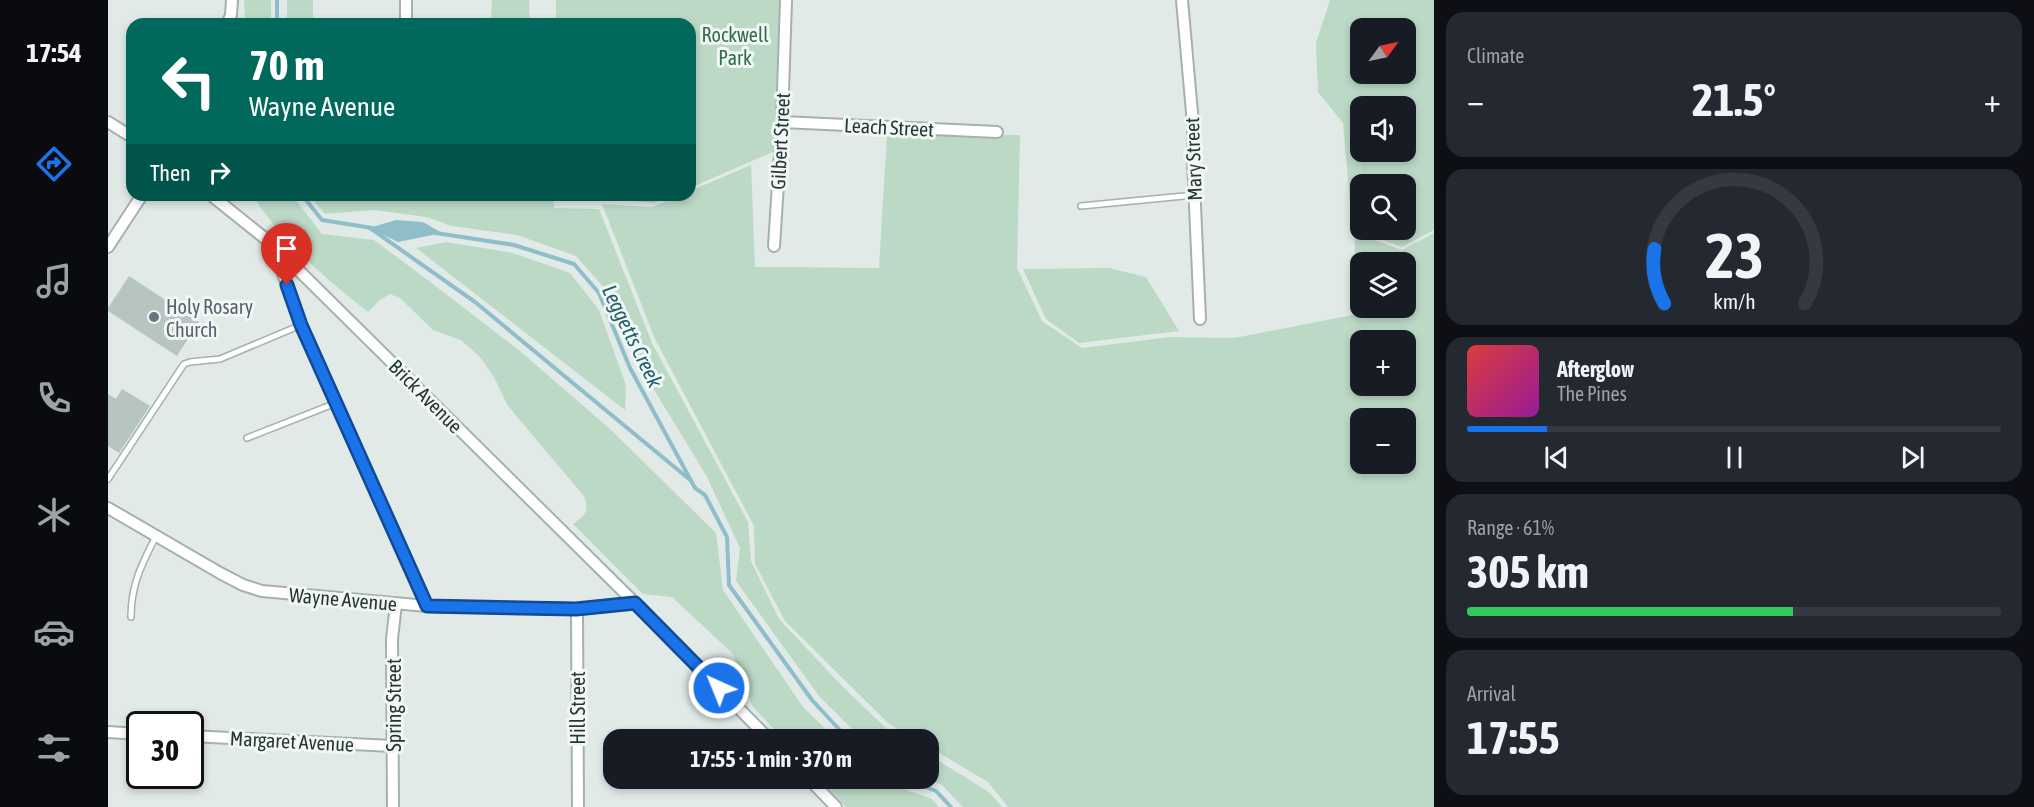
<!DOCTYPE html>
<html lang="en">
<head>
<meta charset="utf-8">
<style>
	:root { --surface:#171b24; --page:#242831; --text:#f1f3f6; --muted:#9ea1a6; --line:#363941; --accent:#1a73e8 }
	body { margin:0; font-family:"Asap Condensed",sans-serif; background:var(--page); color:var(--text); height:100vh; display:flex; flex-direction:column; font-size:22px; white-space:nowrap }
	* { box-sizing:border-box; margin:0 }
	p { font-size:20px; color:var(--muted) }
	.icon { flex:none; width:33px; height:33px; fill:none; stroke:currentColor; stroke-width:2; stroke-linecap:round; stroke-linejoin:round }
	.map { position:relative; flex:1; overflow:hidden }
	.details { display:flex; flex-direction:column; gap:12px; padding:12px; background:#0d0f14; width:600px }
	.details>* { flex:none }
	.top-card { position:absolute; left:18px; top:18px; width:570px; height:183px; border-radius:18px; box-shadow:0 3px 9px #0003; background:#00695c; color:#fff; overflow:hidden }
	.needle { width:39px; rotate:57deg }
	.tools { position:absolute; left:1242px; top:18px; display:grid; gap:12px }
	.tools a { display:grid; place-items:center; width:66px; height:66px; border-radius:12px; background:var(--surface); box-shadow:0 3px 9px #0003; font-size:30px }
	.speed { position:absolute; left:18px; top:711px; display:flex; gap:12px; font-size:30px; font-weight:700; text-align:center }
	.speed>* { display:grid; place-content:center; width:78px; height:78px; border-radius:50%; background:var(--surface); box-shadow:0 3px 9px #0003; line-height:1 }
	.speed .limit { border:3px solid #111; border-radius:9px; background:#fff; color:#111 }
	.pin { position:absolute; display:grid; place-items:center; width:51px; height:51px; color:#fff; margin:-62px -26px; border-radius:50% 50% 50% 0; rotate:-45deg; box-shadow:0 0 6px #0007 }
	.pin .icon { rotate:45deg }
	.me { position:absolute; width:66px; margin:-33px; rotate:316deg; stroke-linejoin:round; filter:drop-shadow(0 0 4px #0008) }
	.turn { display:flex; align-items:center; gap:21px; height:126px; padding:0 24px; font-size:27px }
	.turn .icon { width:78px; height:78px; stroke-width:2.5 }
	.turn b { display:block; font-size:42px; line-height:51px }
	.then { display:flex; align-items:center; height:57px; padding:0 24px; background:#0003; gap:12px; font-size:22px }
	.big { font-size:45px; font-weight:700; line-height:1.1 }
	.details .widget { flex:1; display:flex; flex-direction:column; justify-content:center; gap:9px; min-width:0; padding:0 21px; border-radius:18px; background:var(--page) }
	.details .dial { align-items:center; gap:0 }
	.dial svg { height:156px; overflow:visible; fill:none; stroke:var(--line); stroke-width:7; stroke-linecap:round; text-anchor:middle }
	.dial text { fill:var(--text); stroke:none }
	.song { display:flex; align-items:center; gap:18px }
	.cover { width:72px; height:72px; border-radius:9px; background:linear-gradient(135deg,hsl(0 70% 55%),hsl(300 70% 35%)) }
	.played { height:6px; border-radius:3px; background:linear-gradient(90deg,var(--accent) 15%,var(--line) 15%) }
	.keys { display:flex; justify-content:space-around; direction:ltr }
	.heat { display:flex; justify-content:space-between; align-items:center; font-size:33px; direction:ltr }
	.charge { height:9px; border-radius:4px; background:linear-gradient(90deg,#34c759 61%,var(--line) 0) }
	.trip { position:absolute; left:495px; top:729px; width:336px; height:60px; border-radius:18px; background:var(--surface); box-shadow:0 3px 9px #0003; font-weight:700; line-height:60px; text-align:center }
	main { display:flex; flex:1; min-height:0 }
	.tab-bar { display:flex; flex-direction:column; width:108px; justify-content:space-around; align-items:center; background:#090b0e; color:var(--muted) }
	.tab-bar .icon { width:42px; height:42px }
	.tab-bar .on { color:var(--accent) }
	.tab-bar b { font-size:27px; color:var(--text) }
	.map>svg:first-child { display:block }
</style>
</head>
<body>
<main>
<nav class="tab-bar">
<b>17:54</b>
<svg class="icon on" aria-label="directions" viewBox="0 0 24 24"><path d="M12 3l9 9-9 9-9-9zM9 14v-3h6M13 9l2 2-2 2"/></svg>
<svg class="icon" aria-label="music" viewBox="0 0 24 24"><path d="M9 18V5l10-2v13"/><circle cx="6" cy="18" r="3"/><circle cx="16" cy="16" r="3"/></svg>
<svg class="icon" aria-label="phone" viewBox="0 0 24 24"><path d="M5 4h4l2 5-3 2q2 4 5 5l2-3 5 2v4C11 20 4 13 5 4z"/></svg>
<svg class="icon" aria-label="climate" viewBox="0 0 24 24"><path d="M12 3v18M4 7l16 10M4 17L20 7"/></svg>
<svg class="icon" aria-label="car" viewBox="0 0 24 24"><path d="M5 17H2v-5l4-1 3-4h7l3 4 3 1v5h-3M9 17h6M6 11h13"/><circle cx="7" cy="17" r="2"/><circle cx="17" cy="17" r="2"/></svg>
<svg class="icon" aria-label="filters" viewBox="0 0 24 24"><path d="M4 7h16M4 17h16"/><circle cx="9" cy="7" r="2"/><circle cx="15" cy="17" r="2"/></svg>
</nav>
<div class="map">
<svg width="1326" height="807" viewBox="0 0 1326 807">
	<rect width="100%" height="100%" fill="#e1eae7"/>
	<g fill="#bcd9c6" fill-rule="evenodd">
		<path d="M136,0H163V24H134L137,17Z"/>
		<rect x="179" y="0" width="26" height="24"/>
		<path d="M384,0H421L422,24H383Z"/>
		<path d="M448,0H674L667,151L582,188V24H448Z"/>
		<path d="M1222,0H1326V230L1294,247L1244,228L1235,123L1210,92L1208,43ZM1252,28H1298V74H1252ZM1252,106H1298V152H1252ZM1252,184H1298V230H1252Z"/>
		<path d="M779,134L912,135L909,268L934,321L974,348L1062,337L1126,338L1250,314L1246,233L1294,250L1326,233V807H900L880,782L821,747L820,740L807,739L781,724L677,621L647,564L646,526L547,339L494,204L544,207L573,195H582V191L643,165L647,267L771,268ZM1252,262H1298V308H1252ZM1252,340H1298V386H1252ZM1252,418H1298V464H1252Z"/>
		<path d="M144,195H184L214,234L266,240L317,278L412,351L502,429L608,533L615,590L695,707L728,739H675L645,707L625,654L564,597L535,594L465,524C477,515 482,512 476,496L400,406L386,377L372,357L353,340L325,330L292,298L282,294L272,300L260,312C217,278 174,242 144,195Z"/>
		<path d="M201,195H445L446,208L491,209L544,343L640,522L643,561L671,619L733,685L780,730L796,739H754L711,696L628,581L632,548L599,477L531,365L499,291L468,256L409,235L344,226L318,217L266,210L217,214Z"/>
		<path d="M460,195H566L546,203Z"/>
		<path d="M338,242L405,253L462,273L491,310L518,385L517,410L308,248Z"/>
		<path d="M1001,268L1038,277L1071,331L971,343L938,319L915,269Z"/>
		<path d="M821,755L881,792L894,807H855L834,785L819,779L820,778Z"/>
		<path d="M711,779H768L824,799L831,807H738Z"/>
	</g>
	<path fill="#8fbeca" d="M288,220L315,222L334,233L290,242L261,228Z"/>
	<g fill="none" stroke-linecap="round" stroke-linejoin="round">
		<g stroke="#8fbeca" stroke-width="4">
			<path d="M169,24V0"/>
			<path d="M194,195L214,220L264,228"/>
			<path d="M262,228L367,302L581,479"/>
			<path d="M328,233L406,245L466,264L491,293L522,368L587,488L597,495L619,537L621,585L704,700L741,740"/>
			<path d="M796,778L828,791L843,807"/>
		</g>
	</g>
	<g fill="#b7c5c0">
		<path d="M21,276L91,322L69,356L0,311V308Z"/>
		<path d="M14,389L42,406L11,453L0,446V394L8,399Z"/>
	</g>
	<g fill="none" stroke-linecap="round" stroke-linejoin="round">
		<g stroke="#a4b1ae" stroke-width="8">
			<g id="lane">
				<path d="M973,206L1086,195"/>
				<path d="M139,438L228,403"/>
				<path d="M0,479L76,364L82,362L112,359L193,325"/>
				<path d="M23,617C23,584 34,564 48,536"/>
			</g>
		</g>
		<g stroke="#a4b1ae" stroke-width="14">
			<g id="street">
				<path d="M1074,0L1085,124V160L1092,319"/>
				<path d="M119,24L123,15L124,0"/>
				<path d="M298,24V0"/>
				<path d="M0,122L24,137"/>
				<path d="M674,122L889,132"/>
				<path d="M103,195L164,244L527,603L662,740"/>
				<path d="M666,246L674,122L678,0"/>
				<path d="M0,247L34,195"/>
				<path d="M166,248L193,325L319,606"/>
				<path d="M0,508L112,573L135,585L154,591L319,606L469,609L527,603"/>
				<path d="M469,609L470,807"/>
				<path d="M0,732L32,734"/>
				<path d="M82,736L285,746"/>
				<path d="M700,778L728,807"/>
				<path d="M285,807L284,639L288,604"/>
			</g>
		</g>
		<use href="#lane" stroke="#fff" stroke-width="5"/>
		<use href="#street" stroke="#fff" stroke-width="10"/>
	</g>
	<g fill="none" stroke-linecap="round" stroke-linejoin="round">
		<g stroke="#114b97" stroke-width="15">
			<path id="route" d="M179,285L193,325L319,606L468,609L527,603L611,688"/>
		</g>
		<use href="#route" stroke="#1a73e8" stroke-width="10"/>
	</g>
	<circle fill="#6b7280" stroke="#f1f7f5" stroke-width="2" cx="46" cy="317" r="6"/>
	<g text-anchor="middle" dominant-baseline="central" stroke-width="6" stroke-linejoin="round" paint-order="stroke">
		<g font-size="20" fill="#326c4b" stroke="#f1f7f5">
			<text x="627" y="34">Rockwell<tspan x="627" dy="23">Park</tspan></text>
		</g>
		<g font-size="20" fill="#233934" stroke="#f1f7f5">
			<text transform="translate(781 127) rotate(3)">Leach Street</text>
			<text transform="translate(672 141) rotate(-87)">Gilbert Street</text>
			<text transform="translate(1085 159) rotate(-92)">Mary Street</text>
			<text transform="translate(318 396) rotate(45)">Brick Avenue</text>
			<text transform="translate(235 599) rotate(5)">Wayne Avenue</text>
			<text transform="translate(285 705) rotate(-90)">Spring Street</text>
			<text transform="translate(469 708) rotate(-90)">Hill Street</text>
			<text transform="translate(184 741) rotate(3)">Margaret Avenue</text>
		</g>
		<g font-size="20" fill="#5b616d" stroke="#f1f7f5" text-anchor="start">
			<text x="58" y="306">Holy Rosary<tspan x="58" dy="23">Church</tspan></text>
		</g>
		<g font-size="21" font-style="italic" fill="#245f6f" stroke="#f1f7f5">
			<text transform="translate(525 336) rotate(64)">Leggetts Creek</text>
		</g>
	</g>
</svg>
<div class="tools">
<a><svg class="needle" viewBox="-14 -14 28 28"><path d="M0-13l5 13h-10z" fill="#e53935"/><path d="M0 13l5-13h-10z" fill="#9ea1a6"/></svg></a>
<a><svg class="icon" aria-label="sound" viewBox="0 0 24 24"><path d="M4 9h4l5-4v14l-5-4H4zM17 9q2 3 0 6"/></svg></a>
<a><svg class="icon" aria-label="search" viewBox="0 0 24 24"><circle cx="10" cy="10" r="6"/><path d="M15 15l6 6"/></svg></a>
<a><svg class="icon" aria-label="layers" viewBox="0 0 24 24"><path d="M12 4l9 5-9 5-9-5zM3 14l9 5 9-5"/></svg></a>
<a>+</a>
<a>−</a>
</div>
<div class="speed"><div class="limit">30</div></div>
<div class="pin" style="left:179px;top:285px;background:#d93025"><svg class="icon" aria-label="arrive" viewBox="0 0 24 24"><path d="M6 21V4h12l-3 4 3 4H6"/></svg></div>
<svg class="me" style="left:611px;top:688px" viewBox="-20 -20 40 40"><circle r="17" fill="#1a73e8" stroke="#fff" stroke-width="3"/><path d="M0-11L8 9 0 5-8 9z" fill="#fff"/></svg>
<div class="trip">17:55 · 1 min · 370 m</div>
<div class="top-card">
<div class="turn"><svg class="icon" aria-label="left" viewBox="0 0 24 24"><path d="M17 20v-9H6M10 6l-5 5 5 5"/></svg><div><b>70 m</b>Wayne Avenue</div></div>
<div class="then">Then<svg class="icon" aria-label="right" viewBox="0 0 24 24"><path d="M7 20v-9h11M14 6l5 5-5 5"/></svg></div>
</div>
</div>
<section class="details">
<div class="widget"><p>Climate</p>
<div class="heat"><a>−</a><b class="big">21.5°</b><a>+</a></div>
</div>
<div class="widget dial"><svg viewBox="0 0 100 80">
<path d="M14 69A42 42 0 1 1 86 69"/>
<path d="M14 69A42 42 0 0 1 9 41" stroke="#1a73e8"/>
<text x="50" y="56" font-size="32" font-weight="700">23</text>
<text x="50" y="72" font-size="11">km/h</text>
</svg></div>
<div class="widget">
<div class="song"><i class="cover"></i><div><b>Afterglow</b><p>The Pines</p></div></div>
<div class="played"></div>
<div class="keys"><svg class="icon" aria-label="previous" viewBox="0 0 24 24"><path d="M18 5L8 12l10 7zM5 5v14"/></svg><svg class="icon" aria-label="pause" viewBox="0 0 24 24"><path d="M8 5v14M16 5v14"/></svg><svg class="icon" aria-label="next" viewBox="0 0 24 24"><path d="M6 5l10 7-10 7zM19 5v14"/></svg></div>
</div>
<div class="widget"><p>Range · 61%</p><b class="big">305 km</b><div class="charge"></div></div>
<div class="widget"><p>Arrival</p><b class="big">17:55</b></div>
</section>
</main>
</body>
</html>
